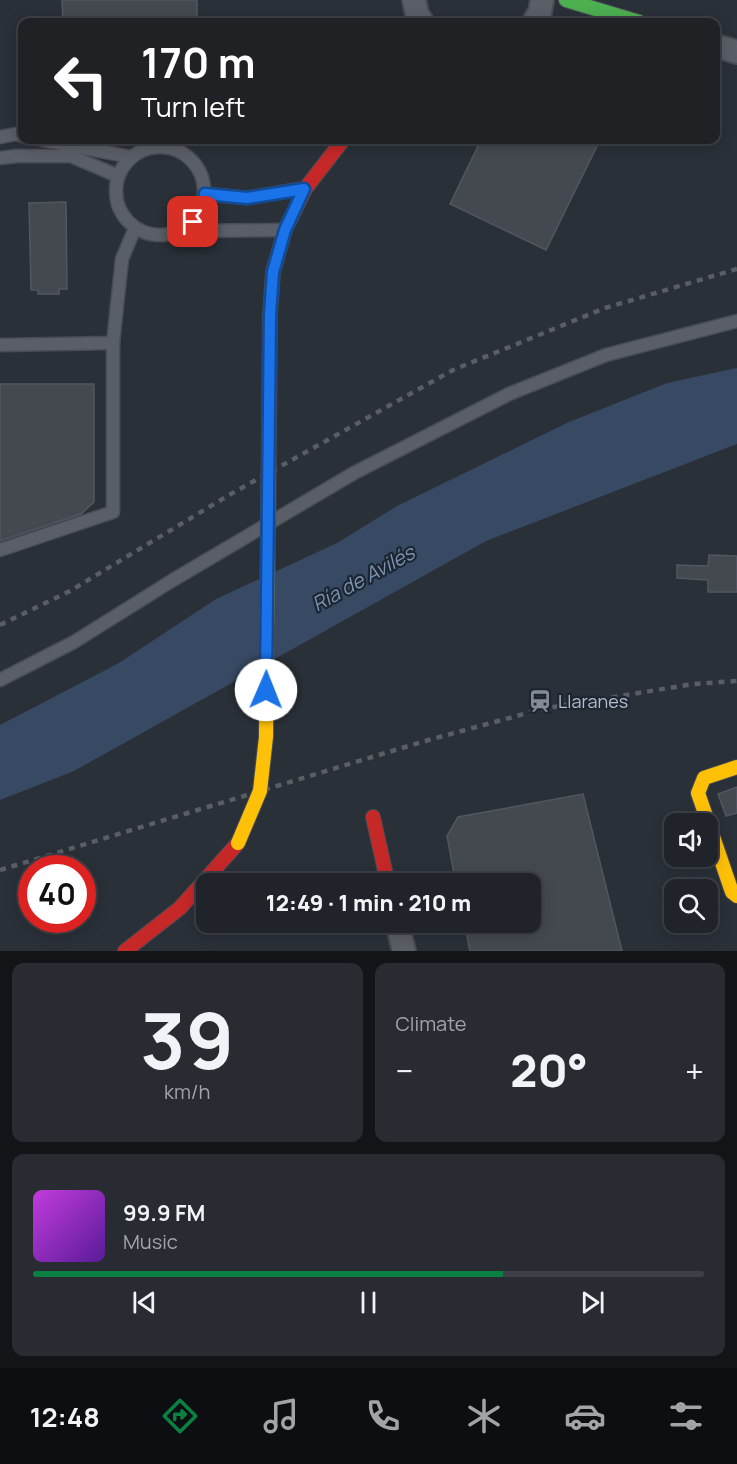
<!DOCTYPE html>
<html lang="en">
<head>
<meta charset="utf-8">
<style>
	:root { --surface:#20242a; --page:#282c32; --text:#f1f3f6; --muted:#a2a4a8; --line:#3d4147; --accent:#0b8043 }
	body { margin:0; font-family:Manrope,sans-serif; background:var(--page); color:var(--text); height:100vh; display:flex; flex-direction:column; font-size:22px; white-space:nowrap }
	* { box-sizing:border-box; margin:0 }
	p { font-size:20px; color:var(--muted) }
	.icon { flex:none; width:33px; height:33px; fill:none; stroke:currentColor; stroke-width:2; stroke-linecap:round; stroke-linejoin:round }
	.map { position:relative; height:951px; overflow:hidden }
	.drawer { display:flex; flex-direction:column; gap:12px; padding:12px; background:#121417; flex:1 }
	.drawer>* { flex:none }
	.top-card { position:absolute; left:18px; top:18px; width:702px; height:126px; border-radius:12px; box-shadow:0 3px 15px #0003,0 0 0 2px var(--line); background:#202124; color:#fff; overflow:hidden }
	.tools { position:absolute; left:664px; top:813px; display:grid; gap:12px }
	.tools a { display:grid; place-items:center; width:54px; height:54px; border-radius:12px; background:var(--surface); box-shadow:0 3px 15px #0003,0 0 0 2px var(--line); font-size:30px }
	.speed { position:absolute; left:18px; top:855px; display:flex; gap:12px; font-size:30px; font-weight:700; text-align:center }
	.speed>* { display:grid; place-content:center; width:78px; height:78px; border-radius:50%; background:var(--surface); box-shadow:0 3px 15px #0003,0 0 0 2px var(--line); line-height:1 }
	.speed .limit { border:9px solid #d22; background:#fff; color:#111 }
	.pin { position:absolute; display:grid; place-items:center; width:51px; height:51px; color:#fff; margin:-26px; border-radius:12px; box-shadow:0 3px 9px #0006 }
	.me { position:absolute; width:66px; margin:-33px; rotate:1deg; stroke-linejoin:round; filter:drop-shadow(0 0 4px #0008) }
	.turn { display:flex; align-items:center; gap:21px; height:126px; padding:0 24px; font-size:27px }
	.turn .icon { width:78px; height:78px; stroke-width:2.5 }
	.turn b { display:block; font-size:42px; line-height:51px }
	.big { font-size:45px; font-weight:800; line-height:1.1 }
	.drawer .tile { flex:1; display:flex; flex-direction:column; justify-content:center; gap:9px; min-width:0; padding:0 21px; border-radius:12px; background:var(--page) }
	.drawer .dial { align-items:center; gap:0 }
	.dial b { font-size:78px; line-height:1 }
	.song { display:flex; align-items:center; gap:18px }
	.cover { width:72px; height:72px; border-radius:9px; background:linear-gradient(135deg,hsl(290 70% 55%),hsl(270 70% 35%)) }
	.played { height:6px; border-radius:3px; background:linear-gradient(90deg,var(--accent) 70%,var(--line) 70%) }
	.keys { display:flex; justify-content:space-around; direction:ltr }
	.heat { display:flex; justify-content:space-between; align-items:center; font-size:33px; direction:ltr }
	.drawer .tiles { flex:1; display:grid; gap:12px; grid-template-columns:1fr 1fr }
	.tile:last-child { grid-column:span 2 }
	.trip { position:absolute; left:196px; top:873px; width:345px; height:60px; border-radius:12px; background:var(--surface); box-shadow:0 3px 15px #0003,0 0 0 2px var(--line); font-weight:800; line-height:60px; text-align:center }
	.menu { display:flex; height:96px; justify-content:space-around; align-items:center; background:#0d0e11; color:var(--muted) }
	.menu .icon { width:42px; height:42px }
	.menu .selected { color:var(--accent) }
	.menu b { font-size:27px; color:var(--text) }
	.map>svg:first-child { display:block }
</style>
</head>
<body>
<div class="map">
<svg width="737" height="951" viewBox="0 0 737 951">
	<rect width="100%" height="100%" fill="#2a3038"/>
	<path fill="#384963" d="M737,368V444L486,541L74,771L0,800V725L119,663L216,599L337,543L397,506L569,422L667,383Z"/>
	<g fill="#444950" stroke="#52575f" stroke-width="1.5">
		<path d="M62,0H197V15L195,22H63Z"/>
		<path d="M481,140H600L546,250L450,204Z"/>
		<path d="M66,202L67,289H59V294H38V290H31L29,203Z"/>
		<path d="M0,384H94V502L81,514L0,541Z"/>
		<path d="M709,555L737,556V592H708V580L677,578V565L708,566Z"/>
		<path d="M737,787V813L726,816L718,794Z"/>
		<path d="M583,794L622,951H470L464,922H531V884H456L447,836L458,817Z"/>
	</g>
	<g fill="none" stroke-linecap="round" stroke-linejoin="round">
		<g stroke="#484c53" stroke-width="15">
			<g id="lane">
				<path d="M0,137L16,134L22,136"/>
				<path d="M42,140L131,157"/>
				<circle cx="160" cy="191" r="44"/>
				<path d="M0,158L17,156H71L118,176"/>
				<path d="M205,194L247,198L300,189"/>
				<path d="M180,231L284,230"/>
				<path d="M0,345L113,343"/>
				<path d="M0,550L113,512V343L122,259L135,228"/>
				<path d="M0,680L74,642L173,580L354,473L509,394L606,355L737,321"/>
			</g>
		</g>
		<g stroke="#484c53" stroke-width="26">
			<g id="street">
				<path d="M414,0L417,14L422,22"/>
				<path d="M534,22L540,12L542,0"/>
				<path d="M716,46L737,52"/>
				<path d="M397,922L404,951"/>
			</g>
		</g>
		<g stroke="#484c53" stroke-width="16">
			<path id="fast" d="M566,0L639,22"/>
		</g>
		<g stroke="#484c53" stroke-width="16">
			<path id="slow" d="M737,767L704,778L698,793L732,892L737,896"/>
		</g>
		<g stroke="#484c53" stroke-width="16">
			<g id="jam">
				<path d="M269,431L270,315L273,272L285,230L305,189L343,140"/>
				<path d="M373,817L388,884"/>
				<path d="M125,951L180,908L238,843"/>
			</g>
		</g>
		<use href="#lane" stroke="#5a5e66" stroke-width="12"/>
		<use href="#street" stroke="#5a5e66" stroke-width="22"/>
		<use href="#fast" stroke="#4caf50" stroke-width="14"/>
		<use href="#slow" stroke="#ffc107" stroke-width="14"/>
		<use href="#jam" stroke="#c62828" stroke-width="14"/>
		<g stroke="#595d64" stroke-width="4.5" stroke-dasharray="6 6" stroke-linecap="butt">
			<path d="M0,625L70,591L229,495L453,370L605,308L737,269"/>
			<path d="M0,870L425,741L542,709L693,684L737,681"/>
		</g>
		<g stroke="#484c53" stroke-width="16" stroke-linecap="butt">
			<path id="slow-bridge" d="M238,843L260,791L266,737L269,431"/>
		</g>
		<use href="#slow-bridge" stroke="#ffc107" stroke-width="14"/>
	</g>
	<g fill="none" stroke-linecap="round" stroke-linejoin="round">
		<g stroke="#114b97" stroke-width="15">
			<path id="route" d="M193,222L201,209L205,194L247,198L304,189L285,230L273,272L270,315L266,690"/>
		</g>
		<use href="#route" stroke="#1a73e8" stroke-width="10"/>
	</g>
	<defs>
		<g id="station-bare" transform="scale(1.8)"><path d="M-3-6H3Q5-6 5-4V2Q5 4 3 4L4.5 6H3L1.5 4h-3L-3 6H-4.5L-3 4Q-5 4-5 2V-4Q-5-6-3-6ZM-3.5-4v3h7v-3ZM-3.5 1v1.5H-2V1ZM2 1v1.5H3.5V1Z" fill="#848b96" stroke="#1d2633" stroke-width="2.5" paint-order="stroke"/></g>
	</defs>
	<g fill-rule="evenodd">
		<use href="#station-bare" x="540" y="701"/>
	</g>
	<g text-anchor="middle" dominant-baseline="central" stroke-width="4.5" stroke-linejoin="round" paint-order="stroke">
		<g font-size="18" fill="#b4bcc9" stroke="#1d2633" text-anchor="start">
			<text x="558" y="701">Llaranes</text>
		</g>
		<g font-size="20" font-style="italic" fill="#7c92b1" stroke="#1d2633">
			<text transform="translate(363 578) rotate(-29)">Ría de Avilés</text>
		</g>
	</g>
</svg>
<div class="tools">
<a><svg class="icon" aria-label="sound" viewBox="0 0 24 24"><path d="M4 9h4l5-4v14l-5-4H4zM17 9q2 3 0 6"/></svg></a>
<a><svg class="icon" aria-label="search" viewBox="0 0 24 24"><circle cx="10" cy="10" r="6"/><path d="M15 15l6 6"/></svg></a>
</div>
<div class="speed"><div class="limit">40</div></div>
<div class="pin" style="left:193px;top:222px;background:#d93025"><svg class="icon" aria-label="arrive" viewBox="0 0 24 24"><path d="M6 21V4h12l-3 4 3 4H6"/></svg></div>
<svg class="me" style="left:266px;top:690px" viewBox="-20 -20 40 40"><circle r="19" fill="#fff"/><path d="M0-13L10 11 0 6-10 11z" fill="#1a73e8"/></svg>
<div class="trip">12:49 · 1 min · 210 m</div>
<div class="top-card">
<div class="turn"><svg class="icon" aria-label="left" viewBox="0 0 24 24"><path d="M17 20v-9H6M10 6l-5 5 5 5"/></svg><div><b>170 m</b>Turn left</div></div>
</div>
</div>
<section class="drawer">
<div class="tiles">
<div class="tile dial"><b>39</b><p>km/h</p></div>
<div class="tile"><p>Climate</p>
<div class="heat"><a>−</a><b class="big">20°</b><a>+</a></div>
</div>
<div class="tile">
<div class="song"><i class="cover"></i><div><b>99.9 FM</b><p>Music</p></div></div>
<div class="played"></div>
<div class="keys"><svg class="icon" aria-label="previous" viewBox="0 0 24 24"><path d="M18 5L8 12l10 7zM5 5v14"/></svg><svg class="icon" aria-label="pause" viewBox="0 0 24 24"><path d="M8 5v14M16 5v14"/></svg><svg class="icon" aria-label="next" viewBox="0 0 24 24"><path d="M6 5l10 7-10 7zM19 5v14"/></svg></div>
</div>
</div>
</section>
<nav class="menu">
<b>12:48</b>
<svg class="icon selected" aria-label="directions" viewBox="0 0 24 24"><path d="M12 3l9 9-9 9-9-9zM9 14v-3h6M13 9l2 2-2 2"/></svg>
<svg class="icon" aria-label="music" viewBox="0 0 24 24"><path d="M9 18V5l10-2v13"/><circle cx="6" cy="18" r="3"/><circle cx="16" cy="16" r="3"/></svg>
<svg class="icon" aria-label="phone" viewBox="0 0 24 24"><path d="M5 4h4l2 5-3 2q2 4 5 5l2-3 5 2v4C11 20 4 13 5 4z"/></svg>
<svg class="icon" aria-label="climate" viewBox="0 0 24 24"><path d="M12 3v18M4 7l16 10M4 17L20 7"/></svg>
<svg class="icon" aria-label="car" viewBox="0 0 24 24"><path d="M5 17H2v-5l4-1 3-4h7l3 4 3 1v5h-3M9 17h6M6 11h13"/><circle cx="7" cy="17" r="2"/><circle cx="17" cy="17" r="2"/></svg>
<svg class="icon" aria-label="filters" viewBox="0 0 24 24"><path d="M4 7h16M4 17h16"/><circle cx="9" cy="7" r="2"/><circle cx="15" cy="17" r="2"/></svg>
</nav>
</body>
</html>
